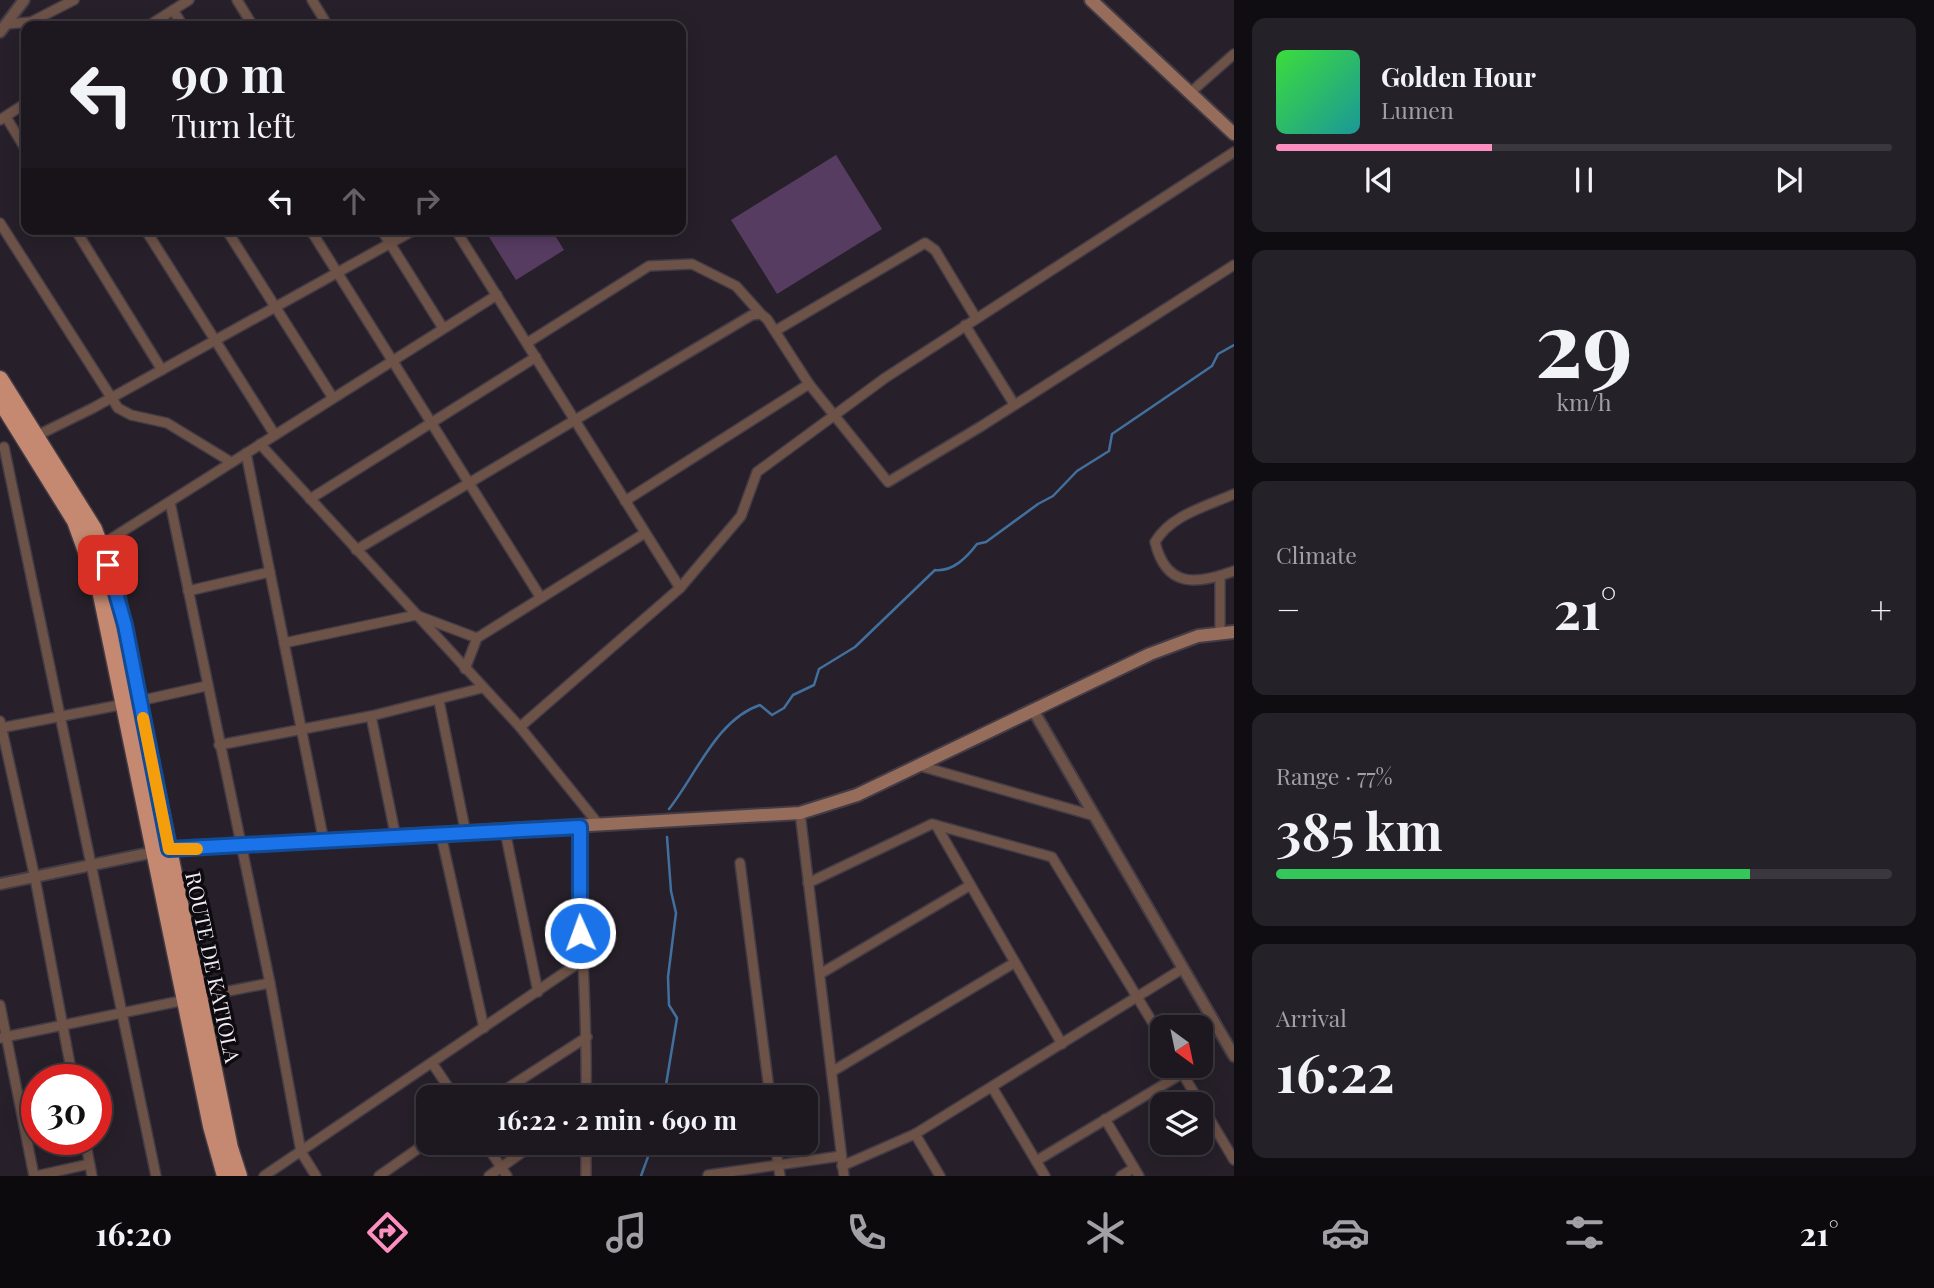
<!DOCTYPE html>
<html lang="en">
<head>
<meta charset="utf-8">
<style>
	:root { --surface:#1d1820; --page:#252129; --text:#f1f3f6; --muted:#a0a0a5; --line:#3b373e; --accent:#fd8ec0 }
	body { margin:0; font-family:"Playfair Display",serif; background:var(--page); color:var(--text); height:100vh; display:flex; flex-direction:column; font-size:26px; white-space:nowrap }
	* { box-sizing:border-box; margin:0 }
	p { font-size:23px; color:var(--muted) }
	.icon { flex:none; width:38px; height:38px; fill:none; stroke:currentColor; stroke-width:2; stroke-linecap:round; stroke-linejoin:round }
	.map { position:relative; flex:1; overflow:hidden }
	.sheet { display:flex; flex-direction:column; gap:18px; padding:18px; background:#100d12; width:700px }
	.sheet>* { flex:none }
	.top-card { position:absolute; left:21px; top:21px; width:665px; height:214px; border-radius:14px; box-shadow:0 4px 18px #0003,0 0 0 2px var(--line); background:#1d1820; color:var(--text); overflow:hidden }
	.needle { width:46px; rotate:147deg }
	.fabs { position:absolute; left:1150px; top:1015px; display:grid; gap:14px }
	.fabs a { display:grid; place-items:center; width:63px; height:63px; border-radius:14px; background:var(--surface); box-shadow:0 4px 18px #0003,0 0 0 2px var(--line); font-size:35px }
	.speed { position:absolute; left:21px; top:1064px; display:flex; gap:14px; font-size:35px; font-weight:700; text-align:center }
	.speed>* { display:grid; place-content:center; width:91px; height:91px; border-radius:50%; background:var(--surface); box-shadow:0 4px 18px #0003,0 0 0 2px var(--line); line-height:1 }
	.speed .limit { border:10px solid #d22; background:#fff; color:#111 }
	.pin { position:absolute; display:grid; place-items:center; width:60px; height:60px; color:#fff; margin:-30px; border-radius:14px; box-shadow:0 4px 10px #0006 }
	.me { position:absolute; width:77px; margin:-38px; rotate:358deg; stroke-linejoin:round; filter:drop-shadow(0 0 5px #0008) }
	.turn { display:flex; align-items:center; gap:24px; height:147px; padding:0 35px; font-size:32px }
	.turn .icon { width:91px; height:91px; stroke-width:2.5 }
	.turn b { display:block; font-size:49px; line-height:60px }
	.lanes { display:flex; align-items:center; height:66px; padding:0 35px; background:#0003; justify-content:center; gap:35px; direction:ltr }
	.lanes .off { opacity:.35 }
	.big { font-size:52px; font-weight:700; line-height:1.1 }
	.sheet .card { flex:1; display:flex; flex-direction:column; justify-content:center; gap:10px; min-width:0; padding:0 24px; border-radius:14px; background:var(--page) }
	.sheet .dial { align-items:center; gap:0 }
	.dial b { font-size:91px; line-height:1 }
	.song { display:flex; align-items:center; gap:21px }
	.cover { width:84px; height:84px; border-radius:10px; background:linear-gradient(135deg,hsl(120 70% 55%),hsl(180 70% 35%)) }
	.played { height:7px; border-radius:4px; background:linear-gradient(90deg,var(--accent) 35%,var(--line) 35%) }
	.keys { display:flex; justify-content:space-around; direction:ltr }
	.heat { display:flex; justify-content:space-between; align-items:center; font-size:38px; direction:ltr }
	.charge { height:10px; border-radius:5px; background:linear-gradient(90deg,#34c759 77%,var(--line) 0) }
	.trip { position:absolute; left:416px; top:1085px; width:402px; height:70px; border-radius:14px; background:var(--surface); box-shadow:0 4px 18px #0003,0 0 0 2px var(--line); font-weight:700; line-height:70px; text-align:center }
	.tab-bar { display:flex; height:112px; justify-content:space-around; align-items:center; background:#0c0a0d; color:var(--muted) }
	.tab-bar .icon { width:49px; height:49px }
	.tab-bar .on { color:var(--accent) }
	.tab-bar b { font-size:32px; color:var(--text) }
	main { display:flex; flex:1; min-height:0 }
	.map>svg:first-child { display:block }
</style>
</head>
<body>
<main>
<div class="map">
<svg width="1234" height="1176" viewBox="0 0 1234 1176">
	<rect width="100%" height="100%" fill="#27202a"/>
	<g fill="#573c62">
		<path d="M836,155L882,229L777,294L731,220Z"/>
		<path d="M484,229H551L564,250L516,280Z"/>
	</g>
	<g fill="none" stroke-linecap="round" stroke-linejoin="round">
		<g stroke="#41709e" stroke-width="2.5">
			<path d="M669,809C696,775 717,719 760,705L772,715L784,708L793,695L814,685L819,669L855,647L935,570C953,572 967,557 977,544L986,542L1038,504L1053,496L1077,471L1109,451L1112,434L1212,366L1218,354L1234,345"/>
			<path d="M664,1097L677,1018L669,1005L668,977L676,913L671,891L667,837"/>
			<path d="M641,1176L653,1143"/>
		</g>
		<g stroke="#433c46" stroke-width="12">
			<g id="minor">
				<path d="M237,0L253,26"/>
				<path d="M312,0L328,26"/>
				<path d="M173,10L183,26"/>
				<path d="M6,24L31,22L74,0"/>
				<path d="M148,26L189,0"/>
				<path d="M1191,92L1234,54"/>
				<path d="M6,117L26,150"/>
				<path d="M0,120L26,103"/>
				<path d="M0,223L118,408L131,415L167,423L231,462"/>
				<path d="M75,229L162,370"/>
				<path d="M145,229L275,435"/>
				<path d="M226,229L333,398"/>
				<path d="M310,229L541,598"/>
				<path d="M381,229L443,328"/>
				<path d="M455,229L680,588"/>
				<path d="M965,325L1014,404"/>
				<path d="M775,331L925,243L935,250L976,318"/>
				<path d="M527,343L649,266L692,264L736,286L761,314"/>
				<path d="M36,436L93,408L416,229"/>
				<path d="M260,444L520,727L600,826"/>
				<path d="M4,447L156,1176"/>
				<path d="M246,453L324,842"/>
				<path d="M1234,494C1207,506 1171,515 1155,542C1166,588 1196,585 1234,571"/>
				<path d="M310,499L536,357"/>
				<path d="M625,501L809,384"/>
				<path d="M170,502L270,983L301,1152L316,1176"/>
				<path d="M101,545L497,295"/>
				<path d="M356,550L752,315L761,314L767,319L809,384L888,482L980,427L1234,265"/>
				<path d="M188,591L270,572"/>
				<path d="M1220,633V576"/>
				<path d="M284,643L416,615L477,638"/>
				<path d="M465,669L477,638L645,533"/>
				<path d="M139,701L206,686"/>
				<path d="M439,701L466,834"/>
				<path d="M371,716L396,838"/>
				<path d="M0,721L35,878L73,1080"/>
				<path d="M520,727L680,588L741,516L757,472L885,378L1234,152"/>
				<path d="M0,728L125,704"/>
				<path d="M219,745L371,716L482,688"/>
				<path d="M920,766L1095,816"/>
				<path d="M800,813L844,1176"/>
				<path d="M936,825L1062,1044"/>
				<path d="M580,827C578,917 588,1007 586,1097"/>
				<path d="M505,831L538,992"/>
				<path d="M441,835L484,1028"/>
				<path d="M740,863L770,1097"/>
				<path d="M808,883L932,824L1052,857L1162,1038"/>
				<path d="M820,974L969,886"/>
				<path d="M198,997L270,983"/>
				<path d="M0,1005L34,1176"/>
				<path d="M0,1038L185,1000"/>
				<path d="M432,1063L455,1097"/>
				<path d="M1178,1066L1234,1160"/>
				<path d="M833,1071L1014,963"/>
				<path d="M992,1087L1045,1176"/>
				<path d="M494,1097L587,1037"/>
				<path d="M1105,1119L1139,1176"/>
				<path d="M915,1134L940,1176"/>
				<path d="M85,1139L92,1176"/>
				<path d="M485,1143L507,1176"/>
				<path d="M775,1143L780,1176"/>
				<path d="M1036,1161L1183,1073"/>
				<path d="M842,1166L915,1134L1182,969"/>
				<path d="M708,1175L841,1156"/>
				<path d="M36,1176L89,1164"/>
				<path d="M264,1176L580,962"/>
				<path d="M379,1176L429,1141"/>
				<path d="M489,1176L535,1143"/>
				<path d="M586,1176V1143"/>
				<path d="M1121,1176L1134,1168"/>
			</g>
		</g>
		<g stroke="#433c46" stroke-width="14">
			<g id="tertiary">
				<path d="M0,32L24,0"/>
				<path d="M1033,710L1234,1056"/>
				<path d="M0,884L159,851"/>
			</g>
		</g>
		<g stroke="#433c46" stroke-width="16">
			<g id="secondary">
				<path d="M1091,0L1234,134"/>
				<path d="M169,849L800,813L857,795L1150,654L1198,636L1234,632"/>
			</g>
		</g>
		<g stroke="#433c46" stroke-width="19">
			<g id="trunk">
				<path d="M0,379L94,529L115,585L230,1148L239,1176"/>
				<path d="M0,400L75,521L100,590L211,1126L225,1176"/>
			</g>
		</g>
		<use href="#minor" stroke="#6d5247" stroke-width="9"/>
		<use href="#tertiary" stroke="#6d5247" stroke-width="10"/>
		<use href="#secondary" stroke="#966c5a" stroke-width="12"/>
		<use href="#trunk" stroke="#c48970" stroke-width="16"/>
	</g>
	<g fill="none" stroke-linecap="round" stroke-linejoin="round">
		<g stroke="#114b97" stroke-width="18">
			<path id="route" d="M108,565L125,625L169,849L580,827V933"/>
		</g>
		<use href="#route" stroke="#1a73e8" stroke-width="12"/>
		<path stroke="#f59e0b" stroke-width="12" d="M143,718L169,849H197"/>
	</g>
	<g text-anchor="middle" dominant-baseline="central" stroke-width="7" stroke-linejoin="round" paint-order="stroke">
		<g font-size="21" fill="#f0ebf3" stroke="#0e0b10">
			<text transform="translate(214 967) rotate(78)">ROUTE DE KATIOLA</text>
		</g>
	</g>
</svg>
<div class="fabs">
<a><svg class="needle" viewBox="-14 -14 28 28"><path d="M0-13l5 13h-10z" fill="#e53935"/><path d="M0 13l5-13h-10z" fill="#a0a0a5"/></svg></a>
<a><svg class="icon" aria-label="layers" viewBox="0 0 24 24"><path d="M12 4l9 5-9 5-9-5zM3 14l9 5 9-5"/></svg></a>
</div>
<div class="speed"><div class="limit">30</div></div>
<div class="pin" style="left:108px;top:565px;background:#d93025"><svg class="icon" aria-label="arrive" viewBox="0 0 24 24"><path d="M6 21V4h12l-3 4 3 4H6"/></svg></div>
<svg class="me" style="left:580px;top:933px" viewBox="-20 -20 40 40"><circle r="17" fill="#1a73e8" stroke="#fff" stroke-width="3"/><path d="M0-11L8 9 0 5-8 9z" fill="#fff"/></svg>
<div class="trip">16:22 · 2 min · 690 m</div>
<div class="top-card">
<div class="turn"><svg class="icon" aria-label="left" viewBox="0 0 24 24"><path d="M17 20v-9H6M10 6l-5 5 5 5"/></svg><div><b>90 m</b>Turn left</div></div>
<div class="lanes"><svg class="icon" aria-label="left" viewBox="0 0 24 24"><path d="M17 20v-9H6M10 6l-5 5 5 5"/></svg><svg class="icon off" aria-label="ahead" viewBox="0 0 24 24"><path d="M12 20V5M6 11l6-6 6 6"/></svg><svg class="icon off" aria-label="right" viewBox="0 0 24 24"><path d="M7 20v-9h11M14 6l5 5-5 5"/></svg></div>
</div>
</div>
<section class="sheet">
<div class="card">
<div class="song"><i class="cover"></i><div><b>Golden Hour</b><p>Lumen</p></div></div>
<div class="played"></div>
<div class="keys"><svg class="icon" aria-label="previous" viewBox="0 0 24 24"><path d="M18 5L8 12l10 7zM5 5v14"/></svg><svg class="icon" aria-label="pause" viewBox="0 0 24 24"><path d="M8 5v14M16 5v14"/></svg><svg class="icon" aria-label="next" viewBox="0 0 24 24"><path d="M6 5l10 7-10 7zM19 5v14"/></svg></div>
</div>
<div class="card dial"><b>29</b><p>km/h</p></div>
<div class="card"><p>Climate</p>
<div class="heat"><a>−</a><b class="big">21°</b><a>+</a></div>
</div>
<div class="card"><p>Range · 77%</p><b class="big">385 km</b><div class="charge"></div></div>
<div class="card"><p>Arrival</p><b class="big">16:22</b></div>
</section>
</main>
<nav class="tab-bar">
<b>16:20</b>
<svg class="icon on" aria-label="directions" viewBox="0 0 24 24"><path d="M12 3l9 9-9 9-9-9zM9 14v-3h6M13 9l2 2-2 2"/></svg>
<svg class="icon" aria-label="music" viewBox="0 0 24 24"><path d="M9 18V5l10-2v13"/><circle cx="6" cy="18" r="3"/><circle cx="16" cy="16" r="3"/></svg>
<svg class="icon" aria-label="phone" viewBox="0 0 24 24"><path d="M5 4h4l2 5-3 2q2 4 5 5l2-3 5 2v4C11 20 4 13 5 4z"/></svg>
<svg class="icon" aria-label="climate" viewBox="0 0 24 24"><path d="M12 3v18M4 7l16 10M4 17L20 7"/></svg>
<svg class="icon" aria-label="car" viewBox="0 0 24 24"><path d="M5 17H2v-5l4-1 3-4h7l3 4 3 1v5h-3M9 17h6M6 11h13"/><circle cx="7" cy="17" r="2"/><circle cx="17" cy="17" r="2"/></svg>
<svg class="icon" aria-label="filters" viewBox="0 0 24 24"><path d="M4 7h16M4 17h16"/><circle cx="9" cy="7" r="2"/><circle cx="15" cy="17" r="2"/></svg>
<b>21°</b>
</nav>
</body>
</html>
